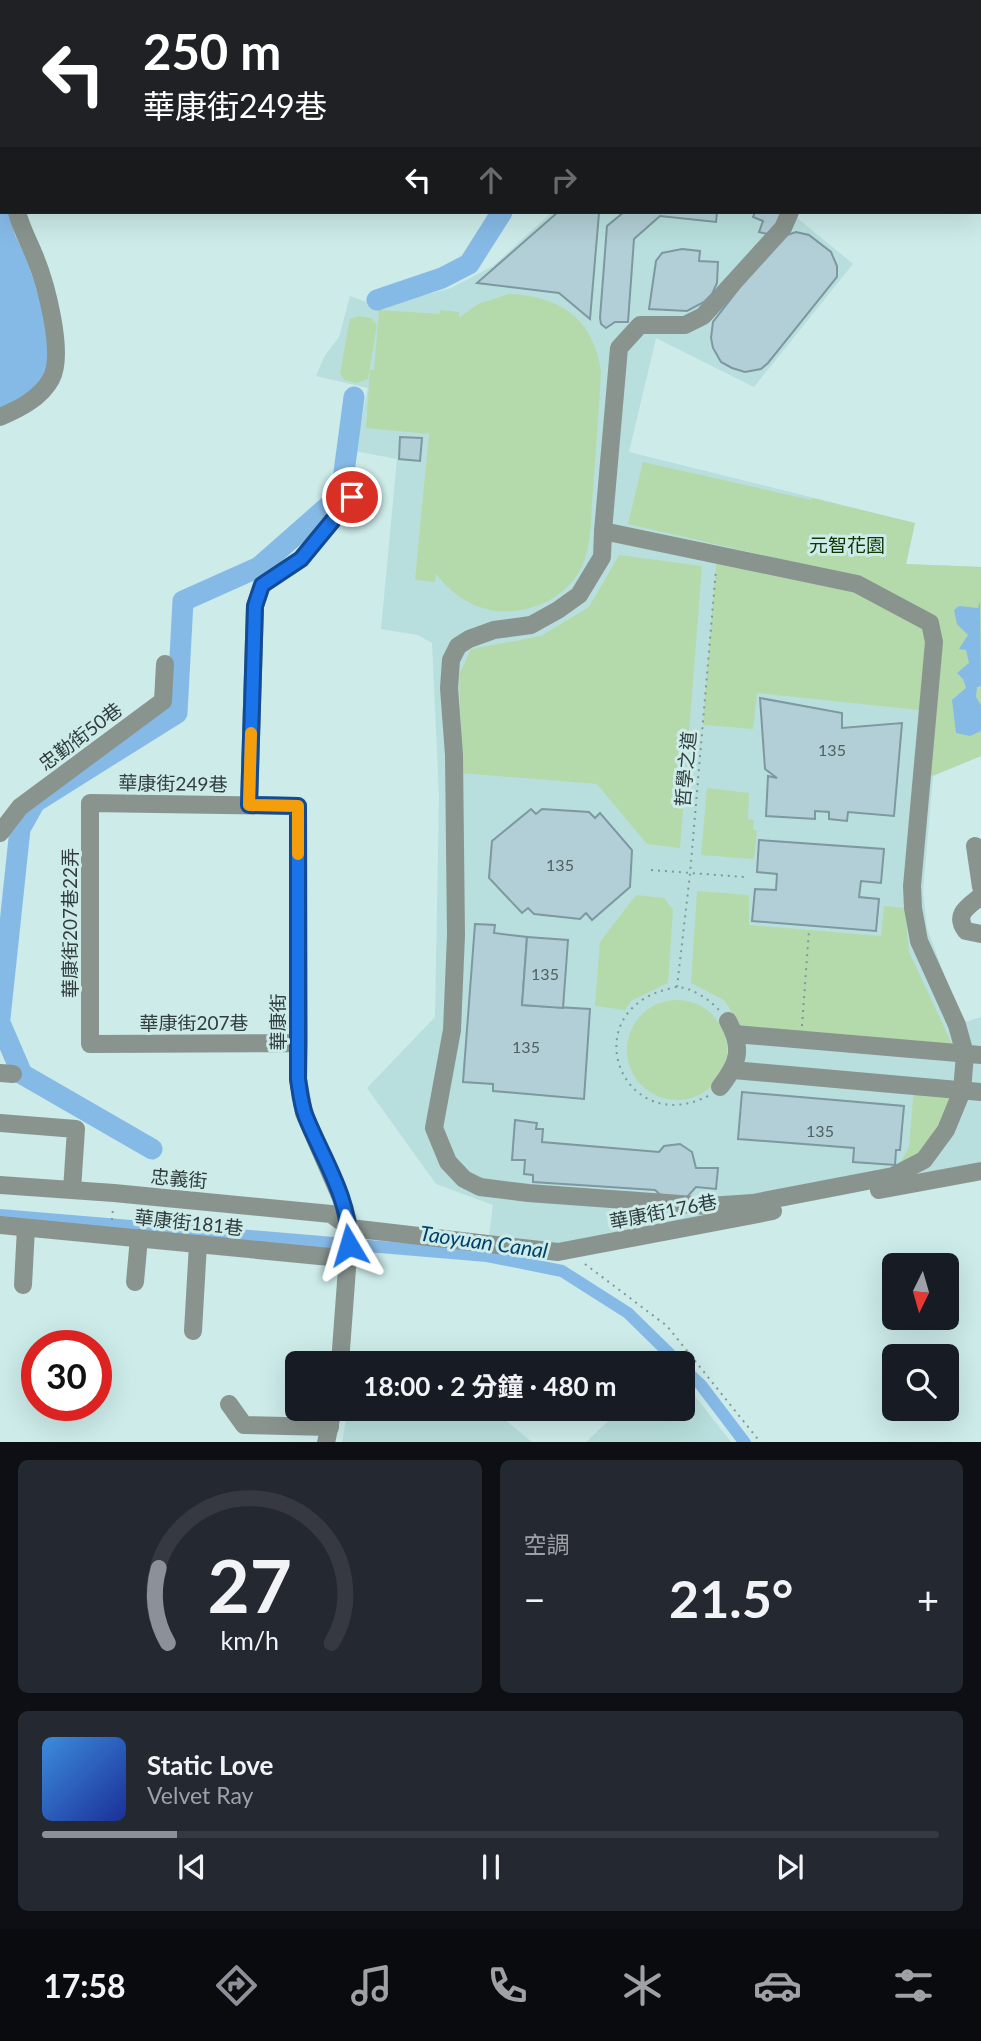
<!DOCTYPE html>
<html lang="zh-TW">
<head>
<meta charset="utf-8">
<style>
	:root { --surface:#171b24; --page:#242831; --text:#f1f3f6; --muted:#9ea1a6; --line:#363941; --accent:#8c9099 }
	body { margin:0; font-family:Lato,"Noto Sans TC",sans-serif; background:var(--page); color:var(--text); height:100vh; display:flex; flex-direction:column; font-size:26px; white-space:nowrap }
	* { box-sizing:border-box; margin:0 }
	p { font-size:23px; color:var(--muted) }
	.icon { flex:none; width:38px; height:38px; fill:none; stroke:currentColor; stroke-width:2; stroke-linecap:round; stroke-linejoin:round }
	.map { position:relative; height:1442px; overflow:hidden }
	.panel { display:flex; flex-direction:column; gap:18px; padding:18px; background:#0d0f14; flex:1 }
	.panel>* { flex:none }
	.guide { position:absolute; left:0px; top:0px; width:982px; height:214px; box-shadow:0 7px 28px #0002; background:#202124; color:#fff; overflow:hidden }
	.needle { width:46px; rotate:185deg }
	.fabs { position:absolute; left:882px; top:1253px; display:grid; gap:14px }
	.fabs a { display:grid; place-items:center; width:77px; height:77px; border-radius:10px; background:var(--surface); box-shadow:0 7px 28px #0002; font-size:35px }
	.speed { position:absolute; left:21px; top:1330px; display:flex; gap:14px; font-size:35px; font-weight:700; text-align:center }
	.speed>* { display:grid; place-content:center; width:91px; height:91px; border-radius:50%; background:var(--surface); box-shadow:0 7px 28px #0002; line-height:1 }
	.speed .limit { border:10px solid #d22; background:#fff; color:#111 }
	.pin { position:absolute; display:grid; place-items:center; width:60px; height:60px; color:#fff; margin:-30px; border:4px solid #fff; border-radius:50%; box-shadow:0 2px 7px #0007 }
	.me { position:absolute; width:77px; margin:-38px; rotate:353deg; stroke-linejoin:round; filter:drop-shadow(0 0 5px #0008) }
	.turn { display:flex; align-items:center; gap:24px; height:147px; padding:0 28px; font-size:32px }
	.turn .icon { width:91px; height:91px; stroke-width:2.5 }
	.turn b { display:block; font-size:49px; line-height:60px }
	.lanes { display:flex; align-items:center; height:66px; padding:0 28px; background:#0003; justify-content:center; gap:35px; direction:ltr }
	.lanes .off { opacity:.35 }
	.big { font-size:52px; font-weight:700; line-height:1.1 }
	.panel .card { flex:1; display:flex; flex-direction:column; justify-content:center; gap:10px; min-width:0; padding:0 24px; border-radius:10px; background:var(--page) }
	.panel .dial { align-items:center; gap:0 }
	.dial svg { height:182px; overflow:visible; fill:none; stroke:var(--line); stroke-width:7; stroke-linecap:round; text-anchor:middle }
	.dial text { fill:var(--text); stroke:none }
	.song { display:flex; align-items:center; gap:21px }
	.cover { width:84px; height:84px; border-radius:10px; background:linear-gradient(135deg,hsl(210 70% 55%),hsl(230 70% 35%)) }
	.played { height:7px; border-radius:4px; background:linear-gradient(90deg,var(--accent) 15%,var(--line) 15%) }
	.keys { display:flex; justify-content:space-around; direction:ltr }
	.heat { display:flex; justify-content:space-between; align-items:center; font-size:38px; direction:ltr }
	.panel .tiles { flex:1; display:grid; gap:18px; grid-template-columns:1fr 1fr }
	.card:last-child { grid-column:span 2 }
	.trip { position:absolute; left:285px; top:1351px; width:410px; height:70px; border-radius:10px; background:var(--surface); box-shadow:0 7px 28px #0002; font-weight:700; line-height:70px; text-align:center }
	.tab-bar { display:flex; height:112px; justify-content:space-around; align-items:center; background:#090b0e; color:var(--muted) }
	.tab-bar .icon { width:49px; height:49px }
	.tab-bar .active { color:var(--accent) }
	.tab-bar b { font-size:32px; color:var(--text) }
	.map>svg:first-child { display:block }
</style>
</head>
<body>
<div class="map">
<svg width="981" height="1443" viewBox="0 0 981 1443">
	<rect width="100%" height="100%" fill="#ccebe9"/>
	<g fill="#b8dfdd">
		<path d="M552,212H790L853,264L754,387L656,338L629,452L915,523L906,564L981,567V756L933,776L923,892L927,928L962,1023L981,1017V1167L817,1200L558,1246L489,1236L493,1205L436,1184L367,1088L435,1017L439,796L432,643L418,635L381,629L397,459L355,451L368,388L316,376L324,357L339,337L350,296L380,307L451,288L493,266Z"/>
		<path d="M683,1381L731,1442H586L621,1409H682Z"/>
		<path d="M348,1409H492L532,1442H342Z"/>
	</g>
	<g fill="#b4daab">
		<path d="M509,294C560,296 593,318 601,371C599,411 596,450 593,490C591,513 592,542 583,564C571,592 543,608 514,611C481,614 456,599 436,574L435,582L415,580L429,434L366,428L370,370H374L379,310L440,314V310L459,312V318L478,304Z"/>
		<path d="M358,316L371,318L377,325L368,379L357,383L344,380L340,373L350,319Z"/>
		<path d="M643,462L811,500L812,498L915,523L906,564L981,567V756L922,780L928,711L757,693L753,729L703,725L717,554L798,563L628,524Z"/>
		<path d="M619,555L702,566L680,848L647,844L597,784L462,773L459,675L471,649L541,636L589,607Z"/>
		<path d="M707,788L749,793L748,819L754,820L753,830L757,831L754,859L701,855Z"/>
		<path d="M697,891L749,895V925L881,936L884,906L905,908L909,952L952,1044L742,1027L724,1000L691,983Z"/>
		<path d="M636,895L664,898L673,910L668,983L631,1001L625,1010L595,1006L600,942Z"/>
		<circle cx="677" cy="1050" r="50"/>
		<path d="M914,1086L962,1091L943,1133L893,1176L909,1147Z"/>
	</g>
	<g fill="#86bae6">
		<path d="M0,109L2,212H9L15,235L26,257L41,303L51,350L42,385L0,410Z"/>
		<path d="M980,601L981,686L977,687L976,697L981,705V731L970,736L956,733L952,700L966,688L963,679L957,673L969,663L966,650L959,649L968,635L957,624L954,610L959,606L978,608Z"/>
	</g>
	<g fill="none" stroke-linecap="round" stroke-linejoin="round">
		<g stroke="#86bae6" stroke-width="12">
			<path d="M0,1215L487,1256L562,1271L628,1313L679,1363"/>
			<path d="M682,1367L701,1385L745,1443"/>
		</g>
		<g stroke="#86bae6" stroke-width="21">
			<path d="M608,2V0"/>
			<path d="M377,300L442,278L469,264L502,212"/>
			<path d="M0,1018L20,829L35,802L177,713L183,601L259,567L341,495L354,397"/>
			<path d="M0,1023L22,1074L152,1149"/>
		</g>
	</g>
	<g fill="#b2ced6" stroke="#7d98a0" stroke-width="2">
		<path d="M558,212L599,213L590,319L559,293L477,283Z"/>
		<path d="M624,212H717L716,222L660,216L634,239L628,322H615L606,328L601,324L600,318L607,226Z"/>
		<path d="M755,212H784L772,235L759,232L763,221L753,217Z"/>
		<path d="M796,232L809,235L831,252L837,266V277L768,363L761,369L745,372L732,368L721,362L713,348L711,338L713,322L778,238Z"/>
		<path d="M682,249L700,251L699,261L718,262L717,283L712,294L704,302L687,311L649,309L656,261L662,253Z"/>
		<path d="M400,437L422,438L420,461L399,459Z"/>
		<path d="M760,698L842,713V728L902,723L894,816L848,812L847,821L829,819V812L815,811V819L766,816L768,776L777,778L765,769Z"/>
		<path d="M531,809L536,814L542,809L589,812L595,818L600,813L632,850L630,887L592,920L586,913L580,919L534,914L528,908L522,913L489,878L492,841Z"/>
		<path d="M759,840L884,849L881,883L861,881L859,897L879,899L876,931L752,921L755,889L776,890L777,874L757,872Z"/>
		<path d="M475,924L495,925L494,933L527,937L522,1005L590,1009L584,1099L493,1091V1084L463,1082Z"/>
		<path d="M527,937L568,940L563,1008L522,1005Z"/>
		<path d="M742,1092L904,1106L900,1150H896L895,1165L853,1162L854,1148L738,1139Z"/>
		<path d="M515,1120L537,1123L536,1129H543L542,1142L659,1152L664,1146L680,1144L692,1152L696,1168H718L716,1189L696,1187L686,1198L663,1197L655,1190L533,1182V1175L524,1174L525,1160H512Z"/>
	</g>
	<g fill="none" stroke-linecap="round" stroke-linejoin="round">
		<g stroke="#829897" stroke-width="2" stroke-dasharray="2 5" stroke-linecap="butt">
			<path d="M651,870L744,877"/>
			<path d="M677,987L690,874L716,569"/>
			<path d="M802,1026L809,930"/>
			<path d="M708,1096C624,1138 576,1019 661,991C666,990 673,987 677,987C691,987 710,1000 719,1010"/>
			<path d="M112,1220L113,1209"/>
			<path d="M585,1264L667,1326L761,1443"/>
		</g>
		<g stroke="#89948f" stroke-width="18">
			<path d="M93,0L97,2"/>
			<path d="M688,2L689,0"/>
			<path d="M899,2L905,0"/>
			<path d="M0,48L2,64"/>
			<path d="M980,52H981"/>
			<path d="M0,417C19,409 41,398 51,379C65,354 46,284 35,257C29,242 21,228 17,212"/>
			<path d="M603,531L857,584L930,623L934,642L912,886L913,908L919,941L957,1025L965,1054L962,1091L946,1130L924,1160L893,1176L753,1203L708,1206L528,1193L480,1187L464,1179L448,1162L434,1128L452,1030L456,935L454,755L449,688L451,660L458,646L469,639L494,630L531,625L558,610L579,595L602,557Z"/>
			<path d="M603,531L619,348L640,325H685L703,316L783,228L790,212"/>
			<path d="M249,805L255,606L262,585L301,559L352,497"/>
			<path d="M0,833L20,807L163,701L165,664"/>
			<path d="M975,846L981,887"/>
			<path d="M981,896C969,906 953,914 966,931L981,934"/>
			<path d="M735,1034L981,1055"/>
			<path d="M299,1043L90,1044V803L298,806L299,1043L298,1079L304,1113L341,1198L350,1228L340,1363"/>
			<path d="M733,1070L981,1092"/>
			<path d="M0,1073L13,1074"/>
			<path d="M720,1087C739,1063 743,1048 728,1021"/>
			<path d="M0,1123L76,1129L72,1190"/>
			<path d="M0,1185L114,1193L331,1214L350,1228L558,1252L773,1211"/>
			<path d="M879,1190L981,1171"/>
			<path d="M0,1225L330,1257L347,1262"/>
			<path d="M135,1282L139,1238"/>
			<path d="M23,1285L26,1228"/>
			<path d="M193,1331L198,1244"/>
			<path d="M229,1404L244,1425L330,1427"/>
			<path d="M326,1443L333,1409"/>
		</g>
	</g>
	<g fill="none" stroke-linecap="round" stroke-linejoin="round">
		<g stroke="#114b97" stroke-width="18">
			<path id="route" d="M349,1245C351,1200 322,1157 306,1117C301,1105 300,1092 298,1079V806L249,805L255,606L262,585L301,559L352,497"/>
		</g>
		<use href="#route" stroke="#1a73e8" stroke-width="12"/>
		<path stroke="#f59e0b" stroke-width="12" d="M251,733L249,805L298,806V854"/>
	</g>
	<g text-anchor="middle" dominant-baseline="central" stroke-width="6" stroke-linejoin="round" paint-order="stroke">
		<g font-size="16" fill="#516163">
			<text x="832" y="749">135</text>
			<text x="560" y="864">135</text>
			<text x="545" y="973">135</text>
			<text x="526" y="1046">135</text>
			<text x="820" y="1130">135</text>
		</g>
		<g font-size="19" fill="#0e3702" stroke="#ccebe9">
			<text x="847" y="544">元智花園</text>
		</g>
		<g font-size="19" fill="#313d3d" stroke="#ccebe9">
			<text transform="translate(80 736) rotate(-37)">忠勤街50巷</text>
			<text transform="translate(685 769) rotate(-85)">哲學之道</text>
			<text transform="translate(173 783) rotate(1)">華康街249巷</text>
			<text transform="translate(69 923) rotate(-90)">華康街207巷22弄</text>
			<text x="194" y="1022">華康街207巷</text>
			<text transform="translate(277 1022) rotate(-90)">華康街</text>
			<text transform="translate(179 1178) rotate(5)">忠義街</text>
			<text transform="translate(663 1211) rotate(-11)">華康街176巷</text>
			<text transform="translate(189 1222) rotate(6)">華康街181巷</text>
		</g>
		<g font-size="21" font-style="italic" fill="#00416a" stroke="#ccebe9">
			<text transform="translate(484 1241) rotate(8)">Taoyuan Canal</text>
		</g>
	</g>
</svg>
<div class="fabs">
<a><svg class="needle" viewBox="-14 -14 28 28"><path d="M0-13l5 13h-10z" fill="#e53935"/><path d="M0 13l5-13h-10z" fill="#9ea1a6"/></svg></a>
<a><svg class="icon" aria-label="search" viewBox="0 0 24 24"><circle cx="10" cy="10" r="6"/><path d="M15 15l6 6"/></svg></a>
</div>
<div class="speed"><div class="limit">30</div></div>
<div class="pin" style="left:352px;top:497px;background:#d93025"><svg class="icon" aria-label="arrive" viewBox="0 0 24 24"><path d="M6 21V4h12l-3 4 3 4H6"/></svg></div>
<svg class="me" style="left:349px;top:1245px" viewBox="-20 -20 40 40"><path d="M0-17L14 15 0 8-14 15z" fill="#1a73e8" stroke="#fff" stroke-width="4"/></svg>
<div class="trip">18:00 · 2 分鐘 · 480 m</div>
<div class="guide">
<div class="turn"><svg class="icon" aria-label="left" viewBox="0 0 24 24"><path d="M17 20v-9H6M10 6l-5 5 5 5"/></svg><div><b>250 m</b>華康街249巷</div></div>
<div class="lanes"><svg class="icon" aria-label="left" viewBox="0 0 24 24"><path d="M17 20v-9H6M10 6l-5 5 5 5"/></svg><svg class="icon off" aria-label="ahead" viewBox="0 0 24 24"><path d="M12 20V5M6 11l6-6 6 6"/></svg><svg class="icon off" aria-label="right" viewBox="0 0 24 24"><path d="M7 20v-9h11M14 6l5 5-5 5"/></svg></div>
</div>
</div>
<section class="panel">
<div class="tiles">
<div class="card dial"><svg viewBox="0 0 100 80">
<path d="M14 69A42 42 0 1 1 86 69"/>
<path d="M14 69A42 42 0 0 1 10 36" stroke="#8c9099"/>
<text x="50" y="56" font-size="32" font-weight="700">27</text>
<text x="50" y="72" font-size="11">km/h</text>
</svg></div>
<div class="card"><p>空調</p>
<div class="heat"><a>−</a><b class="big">21.5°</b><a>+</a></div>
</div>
<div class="card">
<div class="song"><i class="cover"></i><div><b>Static Love</b><p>Velvet Ray</p></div></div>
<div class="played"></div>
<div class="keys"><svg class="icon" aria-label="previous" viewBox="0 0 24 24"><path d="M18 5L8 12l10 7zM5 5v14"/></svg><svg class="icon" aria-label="pause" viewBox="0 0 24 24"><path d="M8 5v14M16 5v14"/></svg><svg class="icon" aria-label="next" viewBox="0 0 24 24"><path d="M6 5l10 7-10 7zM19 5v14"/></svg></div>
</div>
</div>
</section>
<nav class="tab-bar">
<b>17:58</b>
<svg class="icon active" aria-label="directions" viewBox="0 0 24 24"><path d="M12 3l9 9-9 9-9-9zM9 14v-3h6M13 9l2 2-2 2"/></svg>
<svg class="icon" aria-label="music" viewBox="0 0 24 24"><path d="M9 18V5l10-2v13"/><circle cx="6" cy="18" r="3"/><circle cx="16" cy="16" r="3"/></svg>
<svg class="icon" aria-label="phone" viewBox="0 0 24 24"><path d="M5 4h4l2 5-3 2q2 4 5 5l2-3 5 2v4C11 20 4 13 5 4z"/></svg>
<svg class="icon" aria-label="climate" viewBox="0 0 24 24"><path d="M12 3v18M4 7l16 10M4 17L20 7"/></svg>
<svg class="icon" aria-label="car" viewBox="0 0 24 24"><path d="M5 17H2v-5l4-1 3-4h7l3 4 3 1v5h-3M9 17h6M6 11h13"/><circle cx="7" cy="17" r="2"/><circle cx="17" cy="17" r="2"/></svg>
<svg class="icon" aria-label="filters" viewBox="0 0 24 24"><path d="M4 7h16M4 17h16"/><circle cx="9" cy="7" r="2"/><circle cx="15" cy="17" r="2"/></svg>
</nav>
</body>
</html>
